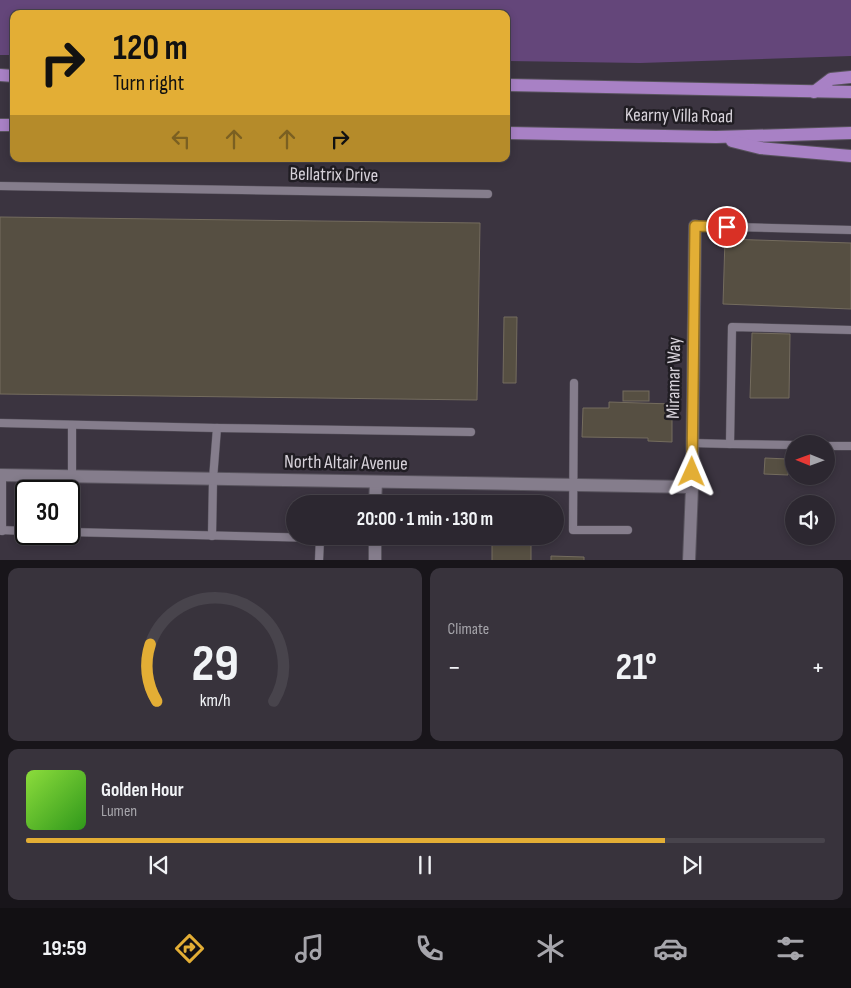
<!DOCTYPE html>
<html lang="en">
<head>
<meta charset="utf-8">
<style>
	:root { --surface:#2c2730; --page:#38333c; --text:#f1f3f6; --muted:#a6a5ab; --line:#48444c; --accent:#e3ae35 }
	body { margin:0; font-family:"Sofia Sans Condensed",sans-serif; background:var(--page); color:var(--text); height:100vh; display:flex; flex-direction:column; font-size:19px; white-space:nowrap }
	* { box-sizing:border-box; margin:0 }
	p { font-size:16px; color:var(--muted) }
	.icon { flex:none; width:28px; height:28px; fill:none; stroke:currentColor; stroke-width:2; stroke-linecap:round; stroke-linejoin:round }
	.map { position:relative; height:560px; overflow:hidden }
	.drawer { display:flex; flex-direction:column; gap:8px; padding:8px; background:#18151a; flex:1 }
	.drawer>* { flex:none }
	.banner { position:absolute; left:10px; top:10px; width:500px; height:152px; border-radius:10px; box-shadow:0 2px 8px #0003,0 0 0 1px var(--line); background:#e3ae35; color:#111; overflow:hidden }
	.needle { width:32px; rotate:271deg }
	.tools { position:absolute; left:785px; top:435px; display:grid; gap:10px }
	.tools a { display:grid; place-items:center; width:50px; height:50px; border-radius:50%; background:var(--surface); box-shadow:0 2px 8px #0003,0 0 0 1px var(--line); font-size:25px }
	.speed { position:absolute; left:15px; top:480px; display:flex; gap:10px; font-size:25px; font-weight:700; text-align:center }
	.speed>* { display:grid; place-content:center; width:65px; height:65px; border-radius:50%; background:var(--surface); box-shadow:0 2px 8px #0003,0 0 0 1px var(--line); line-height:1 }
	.speed .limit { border:2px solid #111; border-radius:8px; background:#fff; color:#111 }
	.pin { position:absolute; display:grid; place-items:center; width:42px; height:42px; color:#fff; margin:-21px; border:2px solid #fff; border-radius:50%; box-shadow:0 1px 5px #0007 }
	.me { position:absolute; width:55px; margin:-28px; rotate:1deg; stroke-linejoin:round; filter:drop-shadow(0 0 4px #0008) }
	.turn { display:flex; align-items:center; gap:18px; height:105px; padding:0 20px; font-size:22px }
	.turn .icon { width:65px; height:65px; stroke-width:2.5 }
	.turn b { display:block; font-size:35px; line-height:42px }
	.lanes { display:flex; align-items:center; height:48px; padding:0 20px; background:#0003; justify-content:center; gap:25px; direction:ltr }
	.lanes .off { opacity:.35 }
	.big { font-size:38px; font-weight:700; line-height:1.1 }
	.drawer .card { flex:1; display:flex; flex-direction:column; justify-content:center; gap:8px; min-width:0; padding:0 18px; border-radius:10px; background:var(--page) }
	.drawer .dial { align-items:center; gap:0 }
	.dial svg { height:130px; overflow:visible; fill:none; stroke:var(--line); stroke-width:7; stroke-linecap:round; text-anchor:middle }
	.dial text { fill:var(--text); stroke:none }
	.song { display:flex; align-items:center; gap:15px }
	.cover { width:60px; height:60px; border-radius:8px; background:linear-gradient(135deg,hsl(90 70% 55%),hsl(110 70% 35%)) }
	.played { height:5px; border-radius:2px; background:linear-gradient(90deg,var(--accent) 80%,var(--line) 80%) }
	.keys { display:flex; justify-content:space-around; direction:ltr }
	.heat { display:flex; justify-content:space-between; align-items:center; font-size:28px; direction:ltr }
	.drawer .tiles { flex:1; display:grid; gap:8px; grid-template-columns:1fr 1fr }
	.card:last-child { grid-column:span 2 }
	.trip { position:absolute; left:286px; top:495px; width:278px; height:50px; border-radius:25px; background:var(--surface); box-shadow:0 2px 8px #0003,0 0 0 1px var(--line); font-weight:700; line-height:50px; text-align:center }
	.menu { display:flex; height:80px; justify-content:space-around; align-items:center; background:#121013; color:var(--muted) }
	.menu .icon { width:35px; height:35px }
	.menu .on { color:var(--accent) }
	.menu b { font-size:22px; color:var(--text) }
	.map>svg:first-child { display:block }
</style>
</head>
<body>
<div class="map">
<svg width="851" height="561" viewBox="0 0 851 561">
	<rect width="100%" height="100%" fill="#3b3440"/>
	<path fill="#64467a" d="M0,0H851V56L640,63L506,61V14H14V55H0Z"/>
	<g fill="#564f42" stroke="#746c5e">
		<path d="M0,217L480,223L477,400L0,394Z"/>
		<path d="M725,239L851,243V309L723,304Z"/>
		<path d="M504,317H517L516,383H503Z"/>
		<path d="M752,333L790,334L789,398H750Z"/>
		<rect x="623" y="391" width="26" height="10"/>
		<path d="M609,402L672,404V442L648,441V438L582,437L583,408H609Z"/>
		<path d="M765,458L788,459V475L764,474Z"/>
		<path d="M492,540L531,541V561H492Z"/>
		<path d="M551,556L584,557V561H551Z"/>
	</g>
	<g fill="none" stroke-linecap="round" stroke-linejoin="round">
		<g stroke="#58535d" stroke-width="9">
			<g id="service">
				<path d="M0,186L488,194"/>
				<path d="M695,226L851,230"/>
				<path d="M574,383L573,530H628"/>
				<path d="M0,423L217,428L471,432"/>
				<path d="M72,425V476"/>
				<path d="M692,443L730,444"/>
				<path d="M794,445L730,444L732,327L851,330"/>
				<path d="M826,446H851"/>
				<path d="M2,475V531"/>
				<path d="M0,530L26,531"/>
				<path d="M69,532L320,538L319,561"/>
				<path d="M212,536L213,479L217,428"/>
			</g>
		</g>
		<g stroke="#58535d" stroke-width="14">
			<g id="minor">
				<path d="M692,487L695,226"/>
				<path d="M375,504L376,482"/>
				<path d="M375,561V536"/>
			</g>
		</g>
		<g stroke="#58535d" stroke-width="14">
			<path id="tertiary" d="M0,475L692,487L689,561"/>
		</g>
		<g stroke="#58535d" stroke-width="14">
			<g id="primary">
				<path d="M0,75L14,76"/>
				<path d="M506,85L851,92"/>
				<path d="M814,92L831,79L851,77"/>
				<path d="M0,125H14"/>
				<path d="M506,133L716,137L851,133"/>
				<path d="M732,141L760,148L851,156"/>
			</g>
		</g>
		<use href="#service" stroke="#857d8c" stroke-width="8"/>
		<use href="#minor" stroke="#857d8c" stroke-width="12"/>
		<use href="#tertiary" stroke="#857d8c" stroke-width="12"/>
		<use href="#primary" stroke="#a881c5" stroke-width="12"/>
	</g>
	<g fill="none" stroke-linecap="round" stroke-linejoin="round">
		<g stroke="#947122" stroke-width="12">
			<path id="route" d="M692,472L695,226L727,227"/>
		</g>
		<use href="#route" stroke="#e3ae35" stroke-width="9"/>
	</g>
	<g text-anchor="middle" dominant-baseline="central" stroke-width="5" stroke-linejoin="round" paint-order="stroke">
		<g font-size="19" fill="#d7d2da" stroke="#201d23">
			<text transform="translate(679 116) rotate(1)">Kearny Villa Road</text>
			<text transform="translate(334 175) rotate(1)">Bellatrix Drive</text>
			<text transform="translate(674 378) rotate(-89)">Miramar Way</text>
			<text transform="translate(346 463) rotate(1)">North Altair Avenue</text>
		</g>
	</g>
</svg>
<div class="tools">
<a><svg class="needle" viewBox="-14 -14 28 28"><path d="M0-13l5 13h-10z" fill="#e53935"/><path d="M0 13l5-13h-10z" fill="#a6a5ab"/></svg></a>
<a><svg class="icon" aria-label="sound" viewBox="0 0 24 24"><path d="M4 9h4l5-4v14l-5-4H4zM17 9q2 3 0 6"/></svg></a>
</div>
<div class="speed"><div class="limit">30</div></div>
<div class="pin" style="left:727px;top:227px;background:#d93025"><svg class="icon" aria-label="arrive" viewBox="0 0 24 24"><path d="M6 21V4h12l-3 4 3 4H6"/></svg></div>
<svg class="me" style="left:692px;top:472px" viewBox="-20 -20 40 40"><path d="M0-17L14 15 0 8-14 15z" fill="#e3ae35" stroke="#fff" stroke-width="4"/></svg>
<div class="trip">20:00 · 1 min · 130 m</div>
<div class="banner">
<div class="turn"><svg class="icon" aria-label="right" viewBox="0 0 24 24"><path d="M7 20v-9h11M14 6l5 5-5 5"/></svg><div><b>120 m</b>Turn right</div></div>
<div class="lanes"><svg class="icon off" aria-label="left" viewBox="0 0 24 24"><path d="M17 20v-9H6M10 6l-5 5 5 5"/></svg><svg class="icon off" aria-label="ahead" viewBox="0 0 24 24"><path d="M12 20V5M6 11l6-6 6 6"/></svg><svg class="icon off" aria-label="ahead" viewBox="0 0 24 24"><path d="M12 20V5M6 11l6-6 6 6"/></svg><svg class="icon" aria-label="right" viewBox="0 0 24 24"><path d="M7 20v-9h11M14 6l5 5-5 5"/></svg></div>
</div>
</div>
<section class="drawer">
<div class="tiles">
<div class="card dial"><svg viewBox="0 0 100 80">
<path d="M14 69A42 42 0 1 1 86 69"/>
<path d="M14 69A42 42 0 0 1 10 34" stroke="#e3ae35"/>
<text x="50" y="56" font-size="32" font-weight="700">29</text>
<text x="50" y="72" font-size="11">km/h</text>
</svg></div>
<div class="card"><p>Climate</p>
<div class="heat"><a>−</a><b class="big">21°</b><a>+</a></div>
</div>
<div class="card">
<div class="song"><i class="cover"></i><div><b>Golden Hour</b><p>Lumen</p></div></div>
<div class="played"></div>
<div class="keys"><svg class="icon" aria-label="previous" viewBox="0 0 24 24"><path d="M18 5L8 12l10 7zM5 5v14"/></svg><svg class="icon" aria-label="pause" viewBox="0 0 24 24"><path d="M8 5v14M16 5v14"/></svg><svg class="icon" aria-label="next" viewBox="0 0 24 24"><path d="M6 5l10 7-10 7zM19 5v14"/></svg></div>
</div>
</div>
</section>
<nav class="menu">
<b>19:59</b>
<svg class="icon on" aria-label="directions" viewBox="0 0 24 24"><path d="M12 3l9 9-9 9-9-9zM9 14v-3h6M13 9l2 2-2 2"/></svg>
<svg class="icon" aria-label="music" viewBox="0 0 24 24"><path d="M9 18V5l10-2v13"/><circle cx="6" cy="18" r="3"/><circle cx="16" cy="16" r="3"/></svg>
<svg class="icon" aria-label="phone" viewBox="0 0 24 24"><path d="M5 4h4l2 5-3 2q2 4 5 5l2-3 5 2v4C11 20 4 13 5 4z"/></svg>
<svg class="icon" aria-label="climate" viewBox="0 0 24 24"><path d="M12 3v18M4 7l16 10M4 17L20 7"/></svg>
<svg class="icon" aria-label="car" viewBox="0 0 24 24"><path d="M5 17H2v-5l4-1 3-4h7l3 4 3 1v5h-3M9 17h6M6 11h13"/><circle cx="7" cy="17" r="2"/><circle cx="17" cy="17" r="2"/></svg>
<svg class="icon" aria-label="filters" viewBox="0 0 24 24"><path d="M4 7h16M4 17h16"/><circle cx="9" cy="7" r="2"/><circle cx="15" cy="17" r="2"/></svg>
</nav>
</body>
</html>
